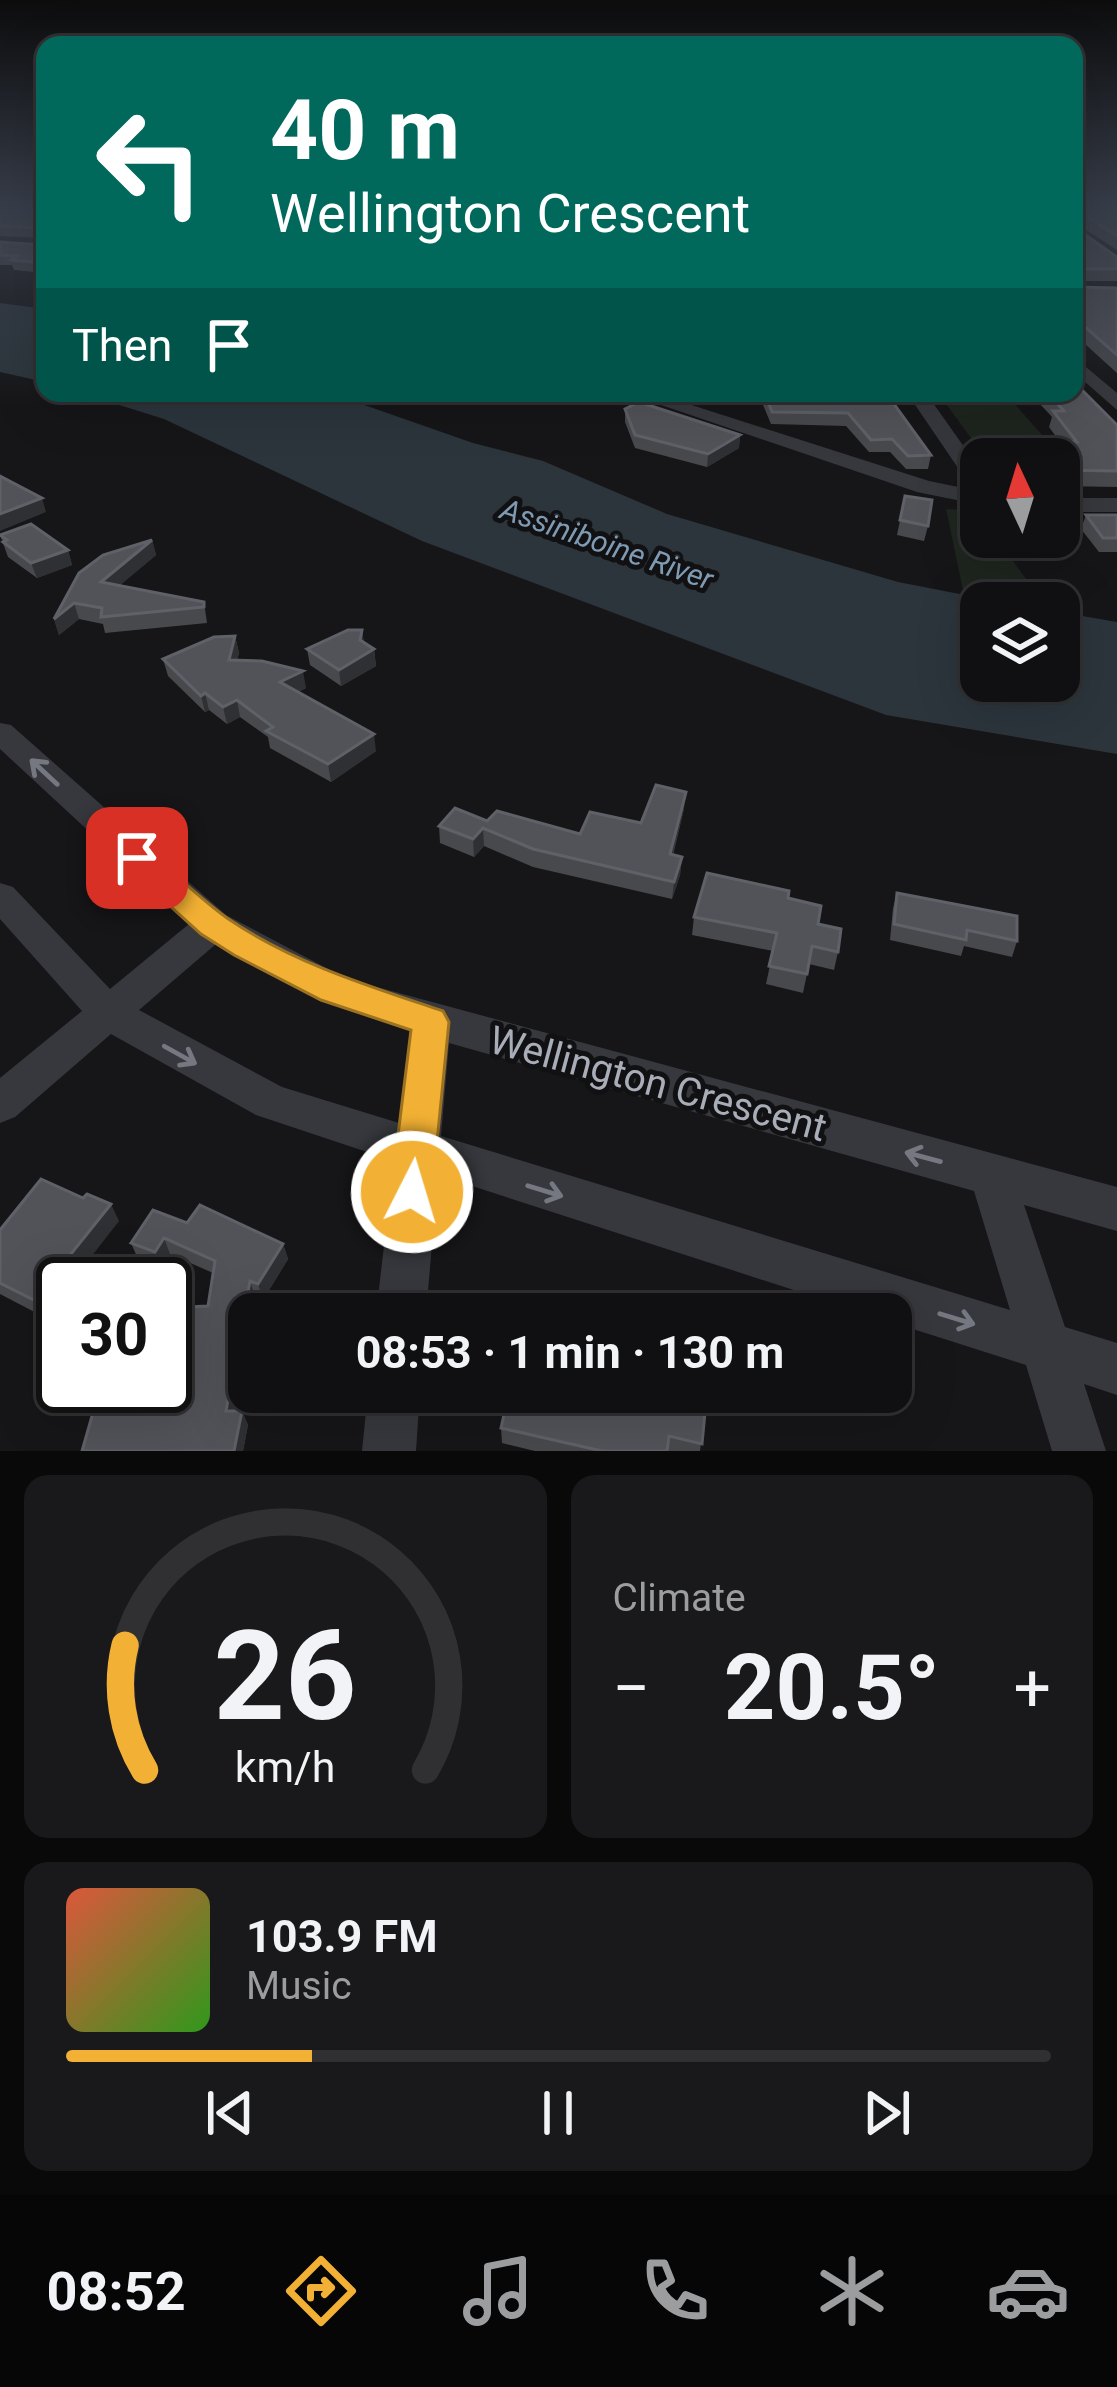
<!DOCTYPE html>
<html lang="en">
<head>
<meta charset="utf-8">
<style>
	:root { --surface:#101012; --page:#19191b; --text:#f1f3f6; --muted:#9c9d9f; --line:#303032; --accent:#f2b134 }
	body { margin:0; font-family:Roboto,sans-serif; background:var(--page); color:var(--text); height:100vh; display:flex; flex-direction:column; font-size:45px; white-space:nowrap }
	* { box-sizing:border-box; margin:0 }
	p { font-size:39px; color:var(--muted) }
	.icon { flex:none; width:66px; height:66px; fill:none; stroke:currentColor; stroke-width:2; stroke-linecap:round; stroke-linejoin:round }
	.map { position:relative; height:1451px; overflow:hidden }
	.drawer { display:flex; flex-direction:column; gap:24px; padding:24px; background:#09090a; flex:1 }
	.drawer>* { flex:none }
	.top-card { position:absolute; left:36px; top:36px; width:1047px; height:366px; border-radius:24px; box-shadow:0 12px 48px #0002,0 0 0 3px var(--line); background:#00695c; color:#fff; overflow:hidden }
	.needle { width:78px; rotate:356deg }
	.controls { position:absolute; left:960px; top:438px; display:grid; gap:24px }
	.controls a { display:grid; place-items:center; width:120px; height:120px; border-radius:24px; background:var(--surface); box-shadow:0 12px 48px #0002,0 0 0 3px var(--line); font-size:60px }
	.speed { position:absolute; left:36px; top:1257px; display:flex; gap:24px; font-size:60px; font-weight:700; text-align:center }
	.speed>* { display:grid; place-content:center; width:156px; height:156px; border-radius:50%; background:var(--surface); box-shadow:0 12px 48px #0002,0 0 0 3px var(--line); line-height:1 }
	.speed .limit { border:6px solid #111; border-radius:18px; background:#fff; color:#111 }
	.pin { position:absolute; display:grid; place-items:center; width:102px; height:102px; color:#fff; margin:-51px; border-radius:24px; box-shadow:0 6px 18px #0006 }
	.me { position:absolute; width:132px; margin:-66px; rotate:5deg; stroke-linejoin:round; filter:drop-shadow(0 0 9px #0008) }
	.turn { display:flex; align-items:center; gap:42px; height:252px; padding:0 36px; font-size:54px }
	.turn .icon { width:156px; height:156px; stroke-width:2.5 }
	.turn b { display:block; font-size:84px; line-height:102px }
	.then { display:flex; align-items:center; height:114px; padding:0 36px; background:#0003; gap:24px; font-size:45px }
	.big { font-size:90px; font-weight:700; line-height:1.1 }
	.drawer .widget { flex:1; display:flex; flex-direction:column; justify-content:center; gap:18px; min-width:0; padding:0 42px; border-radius:24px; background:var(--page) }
	.drawer .dial { align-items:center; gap:0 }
	.dial svg { height:312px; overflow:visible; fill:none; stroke:var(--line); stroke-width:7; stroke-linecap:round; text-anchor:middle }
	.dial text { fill:var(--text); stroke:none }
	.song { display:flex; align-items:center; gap:36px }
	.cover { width:144px; height:144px; border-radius:18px; background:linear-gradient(135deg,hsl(10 70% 55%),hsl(110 70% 35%)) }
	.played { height:12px; border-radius:6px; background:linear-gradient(90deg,var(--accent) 25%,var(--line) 25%) }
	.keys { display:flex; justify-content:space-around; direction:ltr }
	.heat { display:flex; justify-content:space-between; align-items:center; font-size:66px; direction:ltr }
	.drawer .tiles { flex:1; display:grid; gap:24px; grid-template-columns:1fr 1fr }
	.widget:last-child { grid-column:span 2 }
	.trip { position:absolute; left:228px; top:1293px; width:684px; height:120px; border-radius:24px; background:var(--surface); box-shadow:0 12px 48px #0002,0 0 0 3px var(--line); font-weight:700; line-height:120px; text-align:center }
	.tabs { display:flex; height:192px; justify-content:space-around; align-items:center; background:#060607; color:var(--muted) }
	.tabs .icon { width:84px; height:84px }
	.tabs .active { color:var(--accent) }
	.tabs b { font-size:54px; color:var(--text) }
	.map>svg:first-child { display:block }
</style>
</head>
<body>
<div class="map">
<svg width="1117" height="1451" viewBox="0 0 1117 1451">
	<rect width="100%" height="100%" fill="#161618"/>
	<g fill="#1e261f">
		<path d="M938,393H1005L1057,452L982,453Z"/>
		<path d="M946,509L981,511V537H996L1043,603L964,595Z"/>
	</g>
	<g fill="#2c353c">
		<path d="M0,303L45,309V382L0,372Z"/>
		<path d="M81,393H330L473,443L543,461L667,514L898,582L1006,603H981V681H1059V612L1117,622V754L886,715L422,541L164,419Z"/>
	</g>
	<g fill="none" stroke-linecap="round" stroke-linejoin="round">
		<g fill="#37383d" fill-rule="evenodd">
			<path d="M1074,357L1117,393V410L1074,372Z"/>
			<path d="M626,393H654L929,481L973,490L907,393H926L981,471V505L917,492Z"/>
			<rect x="1059" y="498" width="58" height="14"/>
			<path d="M0,723L11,725L226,915L347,979L1117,1187V1231L1024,1205L1065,1327L1117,1343V1395L1084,1384L1106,1451H1052L1026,1365L891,1322V1314H868L438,1175L426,1314H376L394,1161L256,1115L111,1034L15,1117L0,1123V1078L82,1011L0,919V883L13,887L110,989L189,924L0,749ZM216,944L320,1001L410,1031L399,1123L282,1087L139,1010ZM449,1043L974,1191L1010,1310L441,1136Z"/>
			<path d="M368,1392H420L416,1451H362Z"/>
		</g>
	</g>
	<g fill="#47494d">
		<path d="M0,202H45V238L0,236Z"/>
		<path d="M1074,202H1117V250L1076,223Z"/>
		<path d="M1074,227L1117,257V281H1074Z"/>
		<path d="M45,238V273L14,270L12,265H0V242L42,245Z"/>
		<path d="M1074,284V287L1117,288V373L1074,334Z"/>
		<path d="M758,393H886L931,455L928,469H906L890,452H869L846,426L771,424Z"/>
		<path d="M1030,393H1074L1117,425V487L1059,486V459H1008L1010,442H1060L1049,427L1052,417Z"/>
		<path d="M625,409L740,435L739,448L707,467L635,448L625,422Z"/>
		<path d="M905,496L928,526L924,541L897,535Z"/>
		<path d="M1086,515H1117V552H1099L1081,529Z"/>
		<path d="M0,535L68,550L72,565L37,578L8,557Z"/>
		<path d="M152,540L156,555L120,585L204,602L207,623L105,633L103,624L79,619L59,635L54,619Z"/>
		<path d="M362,630L364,643L374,649L376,666L341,686L310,665L307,649Z"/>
		<path d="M235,636L239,653L237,660L306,688L298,692L376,751L331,782L270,748L268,737L240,717L227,724L209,710L205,712L168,676L163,659Z"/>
		<path d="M684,809L673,855L682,857L680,875L672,899L533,867L484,846L474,857L440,843L439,826L487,821L580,834L641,823Z"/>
		<path d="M897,893L1017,941L1012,957L964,946L961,956L890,940L893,908Z"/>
		<path d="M788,898L818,924L838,952L834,970L809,964L803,993L766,984L773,951L692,935L694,917Z"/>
		<path d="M119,1221L63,1284V1293L44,1317L0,1294V1230Z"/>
		<path d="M187,1223L283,1244L288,1259L263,1300L255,1296L235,1411H242L248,1425L243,1451H82L147,1407L208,1306L213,1273L170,1254L162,1268L138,1259L131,1243Z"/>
		<path d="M707,1392L700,1451H535L502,1443L501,1428Z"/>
	</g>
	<g fill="#2f3033">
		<path d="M740,435L739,448L707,467L708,454Z"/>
		<path d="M42,498L46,512L0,531V514Z"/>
		<path d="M152,540L156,555L106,597L101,582Z"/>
		<path d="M68,550L72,565L37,578L31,563Z"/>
		<path d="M74,603L79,619L59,635L54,619Z"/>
		<path d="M362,630L364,646L374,649L376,666L341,686L339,670L360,640Z"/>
		<path d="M235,636L239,653L233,676L229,660Z"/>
		<path d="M303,671L306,688L283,699L280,682Z"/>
		<path d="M205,693L209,710L205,712L201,696Z"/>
		<path d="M237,700L240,717L227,724L223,707Z"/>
		<path d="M374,734L376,751L331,782L328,764Z"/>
		<path d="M686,792L684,809L668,872L670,854Z"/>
		<path d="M483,828L484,846L474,857L473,839Z"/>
		<path d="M682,857L680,875L672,899L674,882Z"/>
		<path d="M111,1204L119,1221L70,1284H63V1293L44,1317L34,1300Z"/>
		<path d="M164,1238L170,1254L162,1268L155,1252Z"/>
		<path d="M283,1244L288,1259L263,1300L258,1284Z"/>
		<path d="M250,1281L255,1296L252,1314H249V1332L232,1425L226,1411Z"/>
		<path d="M242,1411L248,1425L243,1451H234Z"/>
	</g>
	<g fill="#525359" stroke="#5f6168" stroke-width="3">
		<path d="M0,202H45V230L43,228L0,226Z"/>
		<path d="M1074,202H1117V236L1079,212L1074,213Z"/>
		<path d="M1074,227L1117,257V269H1077L1074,272Z"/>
		<path d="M45,237V263L11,260L17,256L0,255V242L42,245Z"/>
		<path d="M1074,284V287L1117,288V355L1074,317Z"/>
		<path d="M1074,382L1117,425V471L1059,470V459H1024L1010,442H1077L1053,411H1064L1048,393H1074Z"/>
		<path d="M765,393H886L931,455L908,456L892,439L871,440L848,413L772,412Z"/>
		<path d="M639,402L740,435L708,454L635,435L625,409Z"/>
		<path d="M0,476L42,498L0,514Z"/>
		<path d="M905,496L932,500L928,526L900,520Z"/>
		<path d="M1086,515H1117V538H1103Z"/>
		<path d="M31,524L68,550L31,563L3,542L7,540L0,535Z"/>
		<path d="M152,540L101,582L204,602V607L101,617L102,608L74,603L54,619L79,573L103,555Z"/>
		<path d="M348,630H362L360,640L374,649L339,670L307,649Z"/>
		<path d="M235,636L229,660L262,661L303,671L280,682L374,734L328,764L266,731L273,727L237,700L223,707L205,693L201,696L163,659L214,637Z"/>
		<path d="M656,785L686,792L670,854L682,857L674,882L533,849L483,828L473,839L439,826L455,808L487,821L497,811L580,834L590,812L641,823Z"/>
		<path d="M707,873L789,891L788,898L821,906L818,924L841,929L838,952L812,946L807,974L769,966L777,933L694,917Z"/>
		<path d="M897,893L1017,916V941L967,930L966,940L894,924Z"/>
		<path d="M41,1179L83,1198L87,1194L111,1204L34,1300L0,1283V1230Z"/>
		<path d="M200,1205L283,1244L258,1284L250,1281L226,1411H242L234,1451H82L94,1409L147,1407L152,1386H165V1308L208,1306L215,1261L164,1238L155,1252L131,1243L153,1210L187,1223Z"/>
		<path d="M509,1392H707L702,1444L669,1436L667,1451H602L501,1428Z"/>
	</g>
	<defs><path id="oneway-shaft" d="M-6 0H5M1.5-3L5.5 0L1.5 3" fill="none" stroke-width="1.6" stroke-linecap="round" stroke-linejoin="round" transform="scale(3)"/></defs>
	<g stroke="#757881">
		<use href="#oneway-shaft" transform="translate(44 772) rotate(-137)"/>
		<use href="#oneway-shaft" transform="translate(180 1055) rotate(29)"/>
		<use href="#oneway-shaft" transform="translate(923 1157) rotate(-165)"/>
		<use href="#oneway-shaft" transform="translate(545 1191) rotate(17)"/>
		<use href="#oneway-shaft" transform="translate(957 1319) rotate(17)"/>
	</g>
	<linearGradient id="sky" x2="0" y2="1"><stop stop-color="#0c0c0d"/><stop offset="0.5" stop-color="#363c48"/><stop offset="1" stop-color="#363c48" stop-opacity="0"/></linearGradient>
	<rect width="1117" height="405" fill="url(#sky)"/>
	<path fill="#f2b134" stroke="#9d7322" stroke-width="3" d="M137,847L148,850C174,873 199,898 227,918C293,963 369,986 443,1011L449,1022L432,1192L426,1205L412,1211L397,1205L391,1192L411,1030L321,1000L234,955L201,934L126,866L121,858L126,850Z"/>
	<g text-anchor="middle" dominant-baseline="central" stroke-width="10" stroke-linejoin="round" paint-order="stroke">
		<g font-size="30" font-style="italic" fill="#7f9bb3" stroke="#111113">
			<text transform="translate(607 544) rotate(19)">Assiniboine River</text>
		</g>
		<g font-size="39" fill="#a8adb8" stroke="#111113">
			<text transform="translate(658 1084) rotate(15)">Wellington Crescent</text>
		</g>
	</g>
</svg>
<div class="controls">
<a><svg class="needle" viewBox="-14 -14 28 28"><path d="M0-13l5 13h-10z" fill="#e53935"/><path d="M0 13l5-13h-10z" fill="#9c9d9f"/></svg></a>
<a><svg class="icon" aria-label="layers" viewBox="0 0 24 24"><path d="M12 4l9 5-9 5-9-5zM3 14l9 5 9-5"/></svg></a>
</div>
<div class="speed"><div class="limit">30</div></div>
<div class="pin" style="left:137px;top:858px;background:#d93025"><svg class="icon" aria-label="arrive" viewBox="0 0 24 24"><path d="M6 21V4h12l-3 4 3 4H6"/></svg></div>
<svg class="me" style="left:412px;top:1192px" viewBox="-20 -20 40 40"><circle r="17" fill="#f2b134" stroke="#fff" stroke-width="3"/><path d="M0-11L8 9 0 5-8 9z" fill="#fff"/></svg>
<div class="trip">08:53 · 1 min · 130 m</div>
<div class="top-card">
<div class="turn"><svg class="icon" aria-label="left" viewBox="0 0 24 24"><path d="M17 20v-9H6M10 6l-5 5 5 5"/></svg><div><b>40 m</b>Wellington Crescent</div></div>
<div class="then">Then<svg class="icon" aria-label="arrive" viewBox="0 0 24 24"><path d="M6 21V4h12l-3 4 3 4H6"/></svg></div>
</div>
</div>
<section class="drawer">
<div class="tiles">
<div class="widget dial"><svg viewBox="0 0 100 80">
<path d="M14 69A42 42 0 1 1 86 69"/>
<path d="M14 69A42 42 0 0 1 9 37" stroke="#f2b134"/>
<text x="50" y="56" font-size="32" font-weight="700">26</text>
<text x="50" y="72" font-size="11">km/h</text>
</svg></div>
<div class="widget"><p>Climate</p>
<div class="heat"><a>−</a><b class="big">20.5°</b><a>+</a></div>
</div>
<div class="widget">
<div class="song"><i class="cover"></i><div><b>103.9 FM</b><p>Music</p></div></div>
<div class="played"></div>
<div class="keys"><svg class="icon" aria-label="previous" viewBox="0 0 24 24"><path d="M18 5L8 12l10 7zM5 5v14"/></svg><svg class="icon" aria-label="pause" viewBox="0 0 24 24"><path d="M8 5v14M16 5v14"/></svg><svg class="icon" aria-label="next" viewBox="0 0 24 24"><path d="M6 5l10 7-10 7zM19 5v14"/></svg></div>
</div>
</div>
</section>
<nav class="tabs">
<b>08:52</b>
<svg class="icon active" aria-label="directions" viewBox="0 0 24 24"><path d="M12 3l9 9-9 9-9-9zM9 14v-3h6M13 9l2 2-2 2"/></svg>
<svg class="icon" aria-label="music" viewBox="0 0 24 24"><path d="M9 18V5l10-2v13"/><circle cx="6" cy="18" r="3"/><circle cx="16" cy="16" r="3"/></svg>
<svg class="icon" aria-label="phone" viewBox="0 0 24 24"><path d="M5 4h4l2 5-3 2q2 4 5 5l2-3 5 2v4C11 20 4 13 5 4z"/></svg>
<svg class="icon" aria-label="climate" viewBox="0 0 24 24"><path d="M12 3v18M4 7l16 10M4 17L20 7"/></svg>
<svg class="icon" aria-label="car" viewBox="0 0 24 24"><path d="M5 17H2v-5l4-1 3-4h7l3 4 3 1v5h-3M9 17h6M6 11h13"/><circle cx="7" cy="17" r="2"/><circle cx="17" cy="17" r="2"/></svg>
</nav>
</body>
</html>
